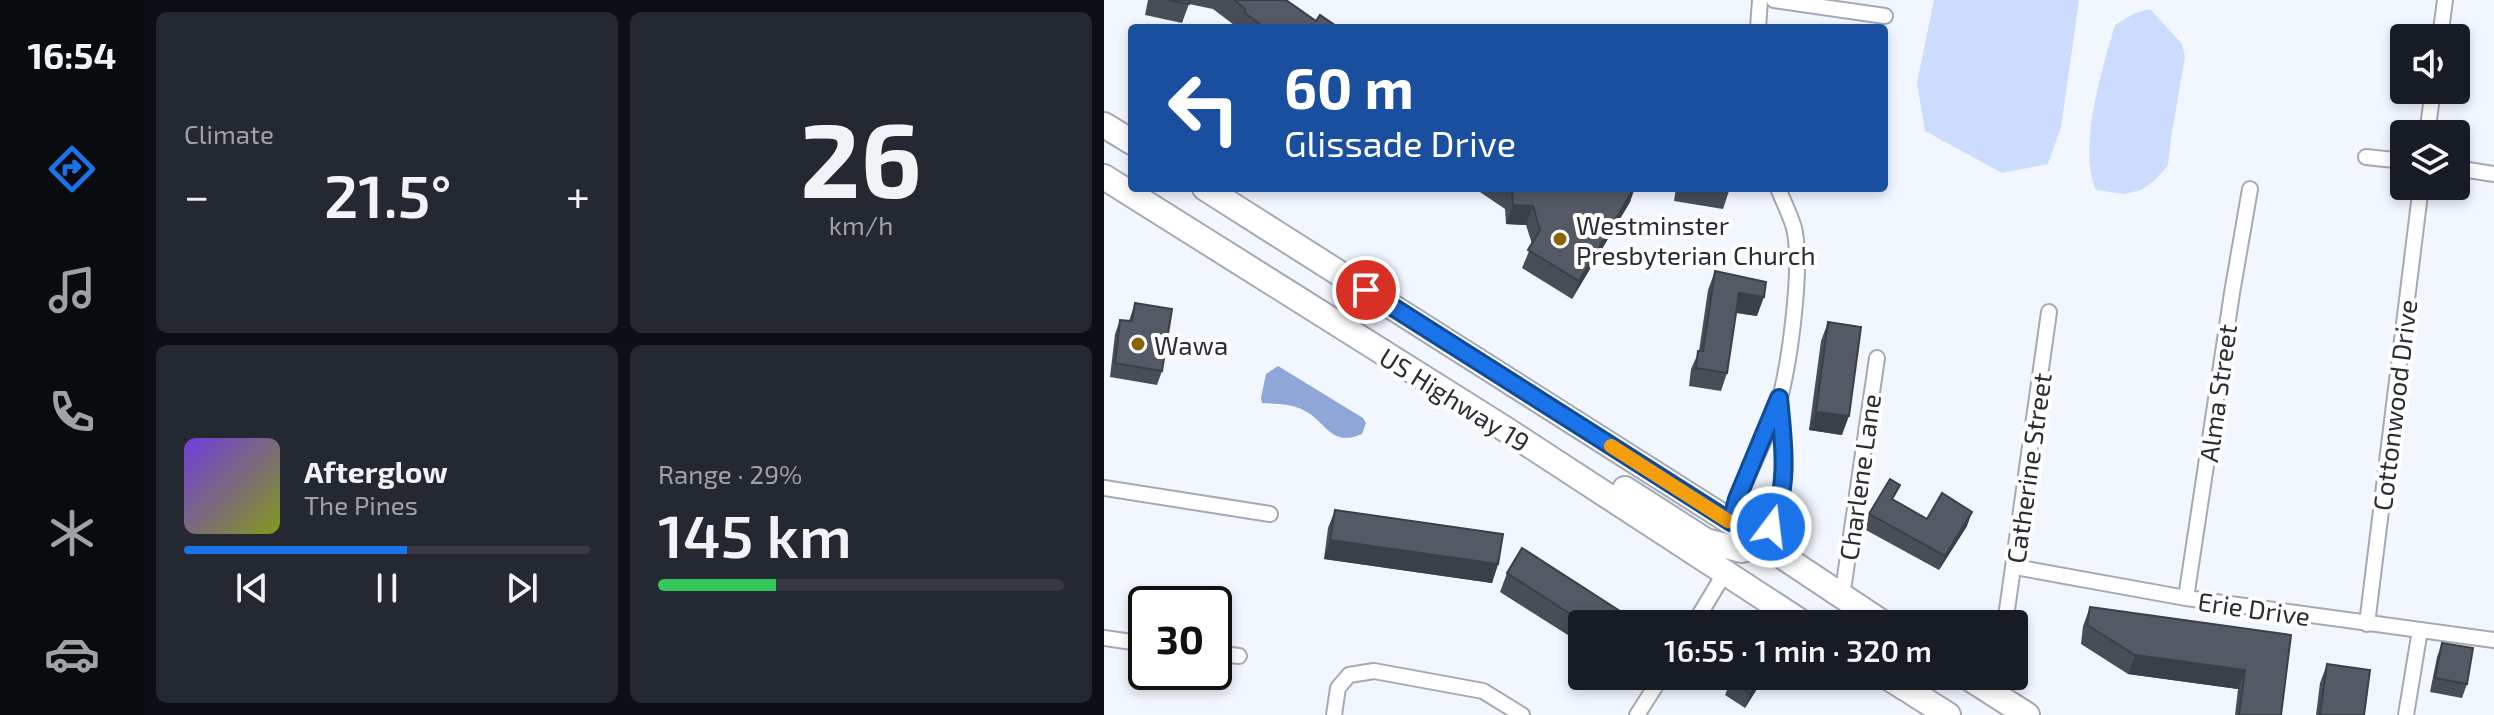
<!DOCTYPE html>
<html lang="en">
<head>
<meta charset="utf-8">
<style>
	:root { --surface:#171b24; --page:#242831; --text:#f1f3f6; --muted:#9ea1a6; --line:#363941; --accent:#1a73e8 }
	body { margin:0; font-family:"Exo 2",sans-serif; background:var(--page); color:var(--text); height:100vh; display:flex; flex-direction:column; font-size:30px; white-space:nowrap }
	* { box-sizing:border-box; margin:0 }
	p { font-size:26px; color:var(--muted) }
	.icon { flex:none; width:44px; height:44px; fill:none; stroke:currentColor; stroke-width:2; stroke-linecap:round; stroke-linejoin:round }
	.map { position:relative; flex:1; overflow:hidden }
	.details { display:flex; flex-direction:column; gap:12px; padding:12px; background:#0d0f14; width:960px }
	.details>* { flex:none }
	.top-card { position:absolute; left:24px; top:24px; width:760px; height:168px; border-radius:8px; box-shadow:0 4px 12px #0003; background:#1a4fa0; color:#fff; overflow:hidden }
	.controls { position:absolute; left:1286px; top:24px; display:grid; gap:16px }
	.controls a { display:grid; place-items:center; width:80px; height:80px; border-radius:8px; background:var(--surface); box-shadow:0 4px 12px #0003; font-size:40px }
	.speed { position:absolute; left:24px; top:586px; display:flex; gap:16px; font-size:40px; font-weight:700; text-align:center }
	.speed>* { display:grid; place-content:center; width:104px; height:104px; border-radius:50%; background:var(--surface); box-shadow:0 4px 12px #0003; line-height:1 }
	.speed .limit { border:4px solid #111; border-radius:12px; background:#fff; color:#111 }
	.pin { position:absolute; display:grid; place-items:center; width:68px; height:68px; color:#fff; margin:-34px; border:4px solid #fff; border-radius:50%; box-shadow:0 2px 8px #0007 }
	.me { position:absolute; width:88px; margin:-44px; rotate:15deg; stroke-linejoin:round; filter:drop-shadow(0 0 6px #0008) }
	.turn { display:flex; align-items:center; gap:28px; height:168px; padding:0 24px; font-size:36px }
	.turn .icon { width:104px; height:104px; stroke-width:2.5 }
	.turn b { display:block; font-size:56px; line-height:68px }
	.big { font-size:60px; font-weight:600; line-height:1.1 }
	.details .widget { flex:1; display:flex; flex-direction:column; justify-content:center; gap:12px; min-width:0; padding:0 28px; border-radius:12px; background:var(--page) }
	.details .dial { align-items:center; gap:0 }
	.dial b { font-size:104px; line-height:1 }
	.song { display:flex; align-items:center; gap:24px }
	.cover { width:96px; height:96px; border-radius:12px; background:linear-gradient(135deg,hsl(260 70% 55%),hsl(70 70% 35%)) }
	.played { height:8px; border-radius:4px; background:linear-gradient(90deg,var(--accent) 55%,var(--line) 55%) }
	.keys { display:flex; justify-content:space-around; direction:ltr }
	.heat { display:flex; justify-content:space-between; align-items:center; font-size:44px; direction:ltr }
	.charge { height:12px; border-radius:6px; background:linear-gradient(90deg,#34c759 29%,var(--line) 0) }
	.details .tiles { flex:1; display:grid; gap:12px; grid-template-columns:repeat(2,1fr) }
	.trip { position:absolute; left:464px; top:610px; width:460px; height:80px; border-radius:8px; background:var(--surface); box-shadow:0 4px 12px #0003; font-weight:600; line-height:80px; text-align:center }
	main { display:flex; flex:1; min-height:0 }
	.dock { display:flex; flex-direction:column; width:144px; justify-content:space-around; align-items:center; background:#090b0e; color:var(--muted) }
	.dock .icon { width:56px; height:56px }
	.dock .current { color:var(--accent) }
	.dock b { font-size:36px; color:var(--text) }
	.map>svg:first-child { display:block }
</style>
</head>
<body>
<main>
<nav class="dock">
<b>16:54</b>
<svg class="icon current" aria-label="directions" viewBox="0 0 24 24"><path d="M12 3l9 9-9 9-9-9zM9 14v-3h6M13 9l2 2-2 2"/></svg>
<svg class="icon" aria-label="music" viewBox="0 0 24 24"><path d="M9 18V5l10-2v13"/><circle cx="6" cy="18" r="3"/><circle cx="16" cy="16" r="3"/></svg>
<svg class="icon" aria-label="phone" viewBox="0 0 24 24"><path d="M5 4h4l2 5-3 2q2 4 5 5l2-3 5 2v4C11 20 4 13 5 4z"/></svg>
<svg class="icon" aria-label="climate" viewBox="0 0 24 24"><path d="M12 3v18M4 7l16 10M4 17L20 7"/></svg>
<svg class="icon" aria-label="car" viewBox="0 0 24 24"><path d="M5 17H2v-5l4-1 3-4h7l3 4 3 1v5h-3M9 17h6M6 11h13"/><circle cx="7" cy="17" r="2"/><circle cx="17" cy="17" r="2"/></svg>
</nav>
<section class="details">
<div class="tiles">
<div class="widget"><p>Climate</p>
<div class="heat"><a>−</a><b class="big">21.5°</b><a>+</a></div>
</div>
<div class="widget dial"><b>26</b><p>km/h</p></div>
<div class="widget">
<div class="song"><i class="cover"></i><div><b>Afterglow</b><p>The Pines</p></div></div>
<div class="played"></div>
<div class="keys"><svg class="icon" aria-label="previous" viewBox="0 0 24 24"><path d="M18 5L8 12l10 7zM5 5v14"/></svg><svg class="icon" aria-label="pause" viewBox="0 0 24 24"><path d="M8 5v14M16 5v14"/></svg><svg class="icon" aria-label="next" viewBox="0 0 24 24"><path d="M6 5l10 7-10 7zM19 5v14"/></svg></div>
</div>
<div class="widget"><p>Range · 29%</p><b class="big">145 km</b><div class="charge"></div></div>
</div>
</section>
<div class="map">
<svg width="1390" height="715" viewBox="0 0 1390 715">
	<rect width="100%" height="100%" fill="#f2f6fe"/>
	<g fill="#cbdcff">
		<path d="M830,0H975L957,127L944,164L898,173L821,131L813,83Z"/>
		<path d="M1046,9L1078,44L1081,57L1067,138L1064,165L1051,180L1037,190L1020,194L992,190C974,146 998,70 1011,25L1031,13Z"/>
	</g>
	<path fill="#8ea6d8" d="M174,366L259,418L262,423L258,434C228,447 223,424 203,412C189,403 173,404 158,403L157,398L162,374Z"/>
	<g fill="none" stroke-linecap="round" stroke-linejoin="round">
		<g stroke="#a3a9b6" stroke-width="18">
			<g id="minor">
				<path d="M670,0L781,16"/>
				<path d="M654,28L656,0"/>
				<path d="M1336,38L1341,0"/>
				<path d="M1323,134L1329,90"/>
				<path d="M1262,157L1300,161"/>
				<path d="M1352,168L1390,174"/>
				<path d="M0,488L166,514"/>
				<path d="M627,522C638,479 664,440 676,398C686,359 699,265 690,228C686,214 679,201 674,188"/>
				<path d="M659,545L676,508L680,462L676,403"/>
				<path d="M911,567L1082,598L1390,640"/>
				<path d="M738,597L773,358"/>
				<path d="M1082,598L1128,293L1146,189"/>
				<path d="M590,624L620,574"/>
				<path d="M901,624L945,312"/>
				<path d="M1263,624L1317,186"/>
				<path d="M0,638L42,644"/>
				<path d="M110,653L135,656"/>
				<path d="M230,715L234,688L245,675L270,671L379,691L418,715"/>
				<path d="M533,715L558,676"/>
				<path d="M1302,715L1316,630"/>
			</g>
		</g>
		<g stroke="#a3a9b6" stroke-width="28">
			<g id="trunk">
				<path d="M0,125L28,142"/>
				<path d="M0,177L401,429L700,624"/>
				<path d="M101,188L627,522L780,624"/>
				<path d="M521,489L602,541L637,550L659,545"/>
				<path d="M782,676L844,715"/>
				<path d="M862,676L923,715"/>
			</g>
		</g>
		<use href="#minor" stroke="#fff" stroke-width="14"/>
		<use href="#trunk" stroke="#fff" stroke-width="24"/>
	</g>
	<g fill="#484d57">
		<path d="M44,0H182L212,21L235,28H134L109,9L85,4L78,23L41,15Z"/>
		<path d="M370,188H531L526,202L468,299L418,268L428,244L422,225L402,224L401,209Z"/>
		<path d="M572,188H626L619,209L570,201Z"/>
		<path d="M611,271L653,316L632,313L623,373L617,391L585,386L587,369L595,351L604,290Z"/>
		<path d="M31,303L58,371L53,385L6,377L11,334L16,320L25,321Z"/>
		<path d="M724,322L738,435L705,430L717,341Z"/>
		<path d="M790,500L823,519L863,526L835,570L760,529L765,514Z"/>
		<path d="M231,510L394,564L388,583L220,559L224,528Z"/>
		<path d="M403,573L536,624H478V644L396,592Z"/>
		<path d="M986,607L1187,635L1177,715H1131L1134,689L1024,674L977,644L979,626Z"/>
		<path d="M1338,643L1363,684L1358,698L1326,692L1333,657Z"/>
		<path d="M1223,664L1260,715H1212L1216,683Z"/>
		<path d="M629,676H661L641,708L621,695Z"/>
	</g>
	<g fill="#3b3f47">
		<path d="M530,188L526,202L468,299L475,281Z"/>
		<path d="M409,205L429,206L422,225L402,224Z"/>
		<path d="M635,293L660,297L653,316L628,312Z"/>
		<path d="M712,412L745,416L738,435L705,430Z"/>
		<path d="M868,512L863,526L835,570L841,556Z"/>
		<path d="M226,540L394,564L388,583L220,559Z"/>
		<path d="M1031,655L1141,670L1134,689L1024,674Z"/>
		<path d="M657,676H661L641,708L646,693Z"/>
	</g>
	<g fill="#545a65" stroke="#3b3f47" stroke-width="2">
		<path d="M64,0H86L85,4Z"/>
		<path d="M130,0H182L212,21L216,15L235,28H161L141,13V9Z"/>
		<path d="M405,188H530L475,281L424,250L436,230L429,206L409,205L408,190Z"/>
		<path d="M611,271L662,282L660,297L635,293L623,373L592,368L594,351H599Z"/>
		<path d="M31,303L68,309L58,371L11,363L16,320L28,321Z"/>
		<path d="M724,322L757,327L745,416L712,412Z"/>
		<path d="M786,479L796,485L788,499L823,519L838,493L868,512L841,556L765,514Z"/>
		<path d="M231,510L399,534L394,564L226,540Z"/>
		<path d="M418,548L536,624H482L403,573Z"/>
		<path d="M986,607L1187,635L1177,715H1135L1141,670L1031,655L983,625Z"/>
		<path d="M1338,643L1369,648L1363,684L1331,678Z"/>
		<path d="M1223,664L1266,670L1260,715H1216Z"/>
		<path d="M629,676H657L646,693L626,681Z"/>
	</g>
	<g fill="none" stroke-linecap="round" stroke-linejoin="round">
		<g stroke="#114b97" stroke-width="20">
			<path id="route" d="M262,290L627,522L633,499L675,398C679,441 686,486 667,527"/>
		</g>
		<use href="#route" stroke="#1a73e8" stroke-width="14"/>
		<path stroke="#f59e0b" stroke-width="14" d="M507,446L624,521"/>
	</g>
	<g fill="#886501" stroke="#fff" stroke-width="3">
		<circle cx="456" cy="239" r="8"/>
		<circle cx="34" cy="344" r="8"/>
	</g>
	<g text-anchor="middle" dominant-baseline="central" stroke-width="8" stroke-linejoin="round" paint-order="stroke">
		<g font-size="26" fill="#2a2d31" stroke="#fff" text-anchor="start">
			<text x="472" y="224">Westminster<tspan x="472" dy="30">Presbyterian Church</tspan></text>
			<text x="50" y="344">Wawa</text>
		</g>
		<g font-size="26" fill="#2a2d31" stroke="#fff">
			<text transform="translate(1113 393) rotate(-82)">Alma Street</text>
			<text transform="translate(351 399) rotate(32)">US Highway 19</text>
			<text transform="translate(1290 405) rotate(-83)">Cottonwood Drive</text>
			<text transform="translate(924 468) rotate(-82)">Catherine Street</text>
			<text transform="translate(755 477) rotate(-82)">Charlene Lane</text>
			<text transform="translate(1150 608) rotate(8)">Erie Drive</text>
		</g>
	</g>
</svg>
<div class="controls">
<a><svg class="icon" aria-label="sound" viewBox="0 0 24 24"><path d="M4 9h4l5-4v14l-5-4H4zM17 9q2 3 0 6"/></svg></a>
<a><svg class="icon" aria-label="layers" viewBox="0 0 24 24"><path d="M12 4l9 5-9 5-9-5zM3 14l9 5 9-5"/></svg></a>
</div>
<div class="speed"><div class="limit">30</div></div>
<div class="pin" style="left:262px;top:290px;background:#d93025"><svg class="icon" aria-label="arrive" viewBox="0 0 24 24"><path d="M6 21V4h12l-3 4 3 4H6"/></svg></div>
<svg class="me" style="left:667px;top:527px" viewBox="-20 -20 40 40"><circle r="17" fill="#1a73e8" stroke="#fff" stroke-width="3"/><path d="M0-11L8 9 0 5-8 9z" fill="#fff"/></svg>
<div class="trip">16:55 · 1 min · 320 m</div>
<div class="top-card">
<div class="turn"><svg class="icon" aria-label="left" viewBox="0 0 24 24"><path d="M17 20v-9H6M10 6l-5 5 5 5"/></svg><div><b>60 m</b>Glissade Drive</div></div>
</div>
</div>
</main>
</body>
</html>
